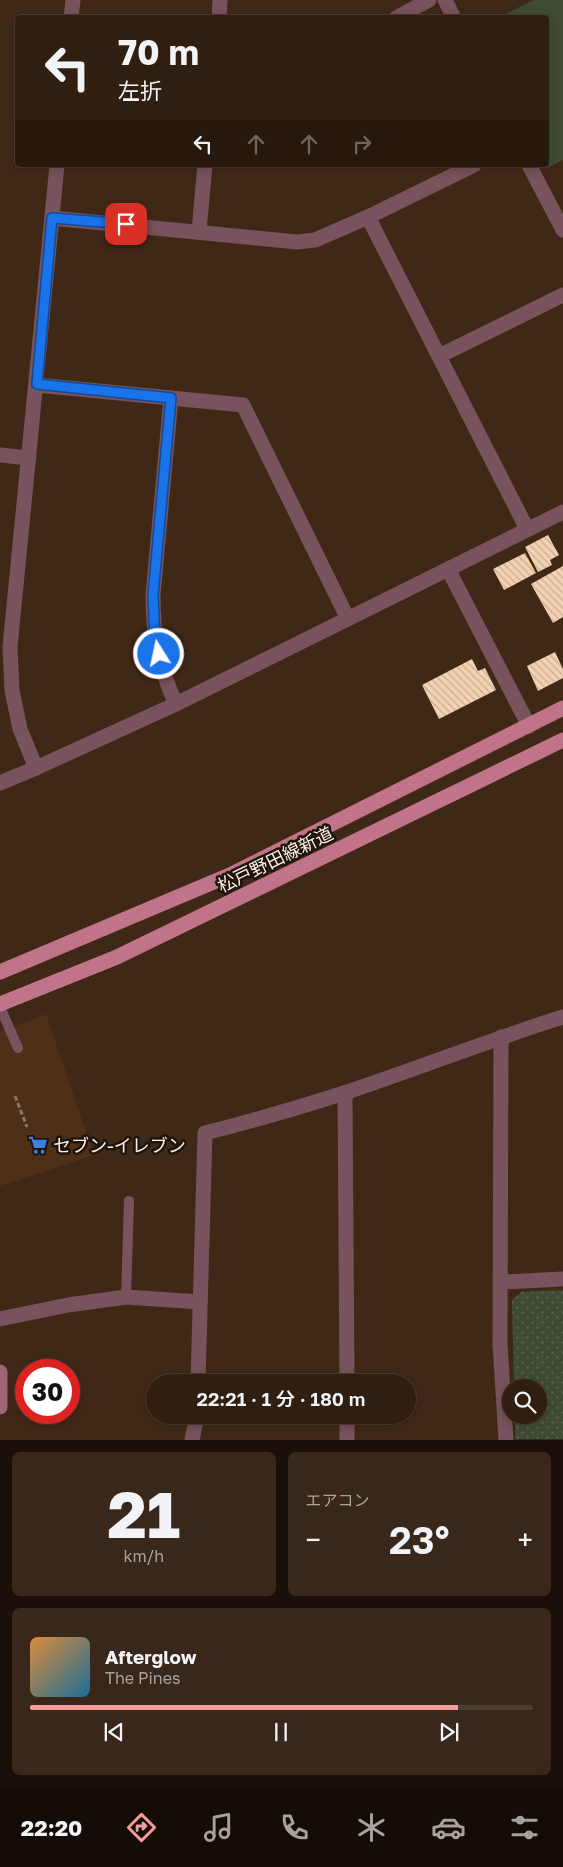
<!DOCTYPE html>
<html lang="ja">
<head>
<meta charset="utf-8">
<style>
	:root { --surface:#301e11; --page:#38271a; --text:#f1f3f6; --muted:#a8a29f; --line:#4b3c31; --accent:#f59b9c }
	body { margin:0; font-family:"Golos Text","Noto Sans JP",sans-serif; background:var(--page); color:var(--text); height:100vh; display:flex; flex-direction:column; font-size:19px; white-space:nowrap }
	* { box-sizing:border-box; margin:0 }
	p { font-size:16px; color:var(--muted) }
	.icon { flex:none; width:28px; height:28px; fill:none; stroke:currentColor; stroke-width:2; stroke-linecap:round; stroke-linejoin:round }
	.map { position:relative; height:1440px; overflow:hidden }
	.drawer { display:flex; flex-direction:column; gap:12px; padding:12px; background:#1a1009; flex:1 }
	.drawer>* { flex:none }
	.top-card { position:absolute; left:15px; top:15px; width:534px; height:152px; border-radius:5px; box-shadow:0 2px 12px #0003,0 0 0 1px var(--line); background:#301e11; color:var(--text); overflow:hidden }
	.tools { position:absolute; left:502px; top:1379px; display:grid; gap:10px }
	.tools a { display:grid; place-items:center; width:45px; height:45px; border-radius:50%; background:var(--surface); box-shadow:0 2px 12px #0003,0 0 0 1px var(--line); font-size:25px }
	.speed { position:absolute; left:15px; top:1359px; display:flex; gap:10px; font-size:25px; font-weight:700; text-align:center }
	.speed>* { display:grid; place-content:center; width:65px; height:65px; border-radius:50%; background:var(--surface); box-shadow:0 2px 12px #0003,0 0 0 1px var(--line); line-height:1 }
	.speed .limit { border:8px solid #d22; background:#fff; color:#111 }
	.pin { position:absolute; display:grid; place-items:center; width:42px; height:42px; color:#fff; margin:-21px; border-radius:10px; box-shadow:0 2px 8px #0006 }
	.me { position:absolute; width:55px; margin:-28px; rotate:350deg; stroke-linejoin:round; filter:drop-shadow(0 0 4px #0008) }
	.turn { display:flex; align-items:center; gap:18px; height:105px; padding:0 20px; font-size:22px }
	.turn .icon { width:65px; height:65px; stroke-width:2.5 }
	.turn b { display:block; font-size:35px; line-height:42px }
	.lanes { display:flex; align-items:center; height:48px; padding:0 20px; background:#0003; justify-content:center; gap:25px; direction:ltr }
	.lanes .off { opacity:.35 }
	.big { font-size:38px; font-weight:600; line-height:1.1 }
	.drawer .tile { flex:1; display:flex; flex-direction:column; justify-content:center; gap:8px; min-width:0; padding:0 18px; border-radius:8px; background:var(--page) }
	.drawer .dial { align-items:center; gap:0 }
	.dial b { font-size:65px; line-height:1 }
	.song { display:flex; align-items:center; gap:15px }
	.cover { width:60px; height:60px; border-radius:8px; background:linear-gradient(135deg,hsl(30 70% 55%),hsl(200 70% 35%)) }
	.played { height:5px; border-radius:2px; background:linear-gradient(90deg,var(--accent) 85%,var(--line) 85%) }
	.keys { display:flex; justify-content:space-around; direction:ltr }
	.heat { display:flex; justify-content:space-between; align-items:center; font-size:28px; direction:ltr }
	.drawer .tiles { flex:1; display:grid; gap:12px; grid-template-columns:1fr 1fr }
	.tile:last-child { grid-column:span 2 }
	.trip { position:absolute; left:146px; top:1374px; width:270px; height:50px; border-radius:25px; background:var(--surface); box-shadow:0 2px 12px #0003,0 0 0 1px var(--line); font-weight:600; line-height:50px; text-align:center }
	.tab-bar { display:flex; height:80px; justify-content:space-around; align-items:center; background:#130c07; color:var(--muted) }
	.tab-bar .icon { width:35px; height:35px }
	.tab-bar .active { color:var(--accent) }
	.tab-bar b { font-size:22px; color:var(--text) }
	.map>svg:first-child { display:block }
</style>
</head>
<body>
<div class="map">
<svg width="563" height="1440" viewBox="0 0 563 1440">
	<defs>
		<pattern id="park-dots" width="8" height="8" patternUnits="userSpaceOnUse" patternTransform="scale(1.25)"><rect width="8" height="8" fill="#3f4b34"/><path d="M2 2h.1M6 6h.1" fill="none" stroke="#5c6551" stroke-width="1.8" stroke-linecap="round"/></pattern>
		<pattern id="building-back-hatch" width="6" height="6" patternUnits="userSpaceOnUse" patternTransform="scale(1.25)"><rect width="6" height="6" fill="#f3d1b1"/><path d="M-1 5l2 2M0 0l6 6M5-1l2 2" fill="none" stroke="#c9ae96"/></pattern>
	</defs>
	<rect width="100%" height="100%" fill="#402817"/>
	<path fill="#4e3019" d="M46,1014L94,1155L0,1186V1032Z"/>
	<path fill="#3f4b34" d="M534,0H563V160L545,169L543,165H546V18L499,17Z"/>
	<path fill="url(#park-dots)" d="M563,1290V1439H515V1415H539V1388L514,1387L512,1300L521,1292Z"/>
	<g fill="url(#building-back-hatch)">
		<path d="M548,535L559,555L550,560L552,565L538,572L525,547Z"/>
		<path d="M525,553L536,573L504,590L493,569Z"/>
		<path d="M563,566V617L553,623L531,584Z"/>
		<path d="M555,652L563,669V678L538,691L527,666Z"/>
		<path d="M472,659L478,671L485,668L496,690L439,719L422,685Z"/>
	</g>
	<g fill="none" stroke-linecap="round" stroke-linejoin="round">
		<path stroke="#897465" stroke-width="3" stroke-dasharray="5 2.5" stroke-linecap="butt" d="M15,1096L27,1127"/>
		<g stroke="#78525c" stroke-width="10">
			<path d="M0,1007L18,1048"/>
			<path d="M126,1297L129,1201"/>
		</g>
		<g stroke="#78525c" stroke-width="15">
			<path d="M445,0L454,18"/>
			<path d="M71,18L73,0"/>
			<path d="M219,18L220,0"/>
			<path d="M396,18L429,0"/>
			<path d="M529,165L563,230"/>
			<path d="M368,217L527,529"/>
			<path d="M52,218L297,242L315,240L368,217L474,165"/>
			<path d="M199,231L205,165"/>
			<path d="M439,356L563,295"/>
			<path d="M37,385L243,405L348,619"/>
			<path d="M171,398L153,595C153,635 159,668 176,704"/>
			<path d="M0,455L29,458"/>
			<path d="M448,569L529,726"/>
			<path d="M36,768L20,729L12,690L10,647L57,165"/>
			<path d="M0,783L36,768L176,704L563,512"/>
			<path d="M501,1037L500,1344L506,1440"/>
			<path d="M345,1093L347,1382"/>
			<path d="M501,1282L563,1279"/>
			<path d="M0,1319L68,1305L126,1297L200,1302"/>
			<path d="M198,1382L205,1133C252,1121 298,1108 344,1093C417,1069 489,1040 563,1017"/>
			<path d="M347,1415V1440"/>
			<path d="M192,1440L197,1415"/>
		</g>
		<path stroke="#a16575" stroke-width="15" d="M0,1372V1407"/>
		<g stroke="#c07389" stroke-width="15">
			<path d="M0,972L230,875L563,708"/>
			<path d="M0,1004L117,957L563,740"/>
		</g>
	</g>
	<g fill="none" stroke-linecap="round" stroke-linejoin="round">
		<g stroke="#114b97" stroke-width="12">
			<path id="route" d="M126,224L52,218L37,384L171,398L153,595L155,641L159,654"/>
		</g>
		<use href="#route" stroke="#1a73e8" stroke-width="9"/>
	</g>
	<defs>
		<g id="supermarket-bare" transform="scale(1.5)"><path d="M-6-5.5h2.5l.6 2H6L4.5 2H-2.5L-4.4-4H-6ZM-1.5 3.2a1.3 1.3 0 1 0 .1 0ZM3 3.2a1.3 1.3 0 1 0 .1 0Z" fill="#3f7fe0" stroke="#1f140c" stroke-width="2.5" paint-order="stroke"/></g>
	</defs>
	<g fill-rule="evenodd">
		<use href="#supermarket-bare" x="38" y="1145"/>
	</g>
	<g text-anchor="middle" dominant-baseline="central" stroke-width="5" stroke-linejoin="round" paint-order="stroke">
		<g font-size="18" fill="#feeee3" stroke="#1f140c">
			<text transform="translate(275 859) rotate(-26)">松戸野田線新道</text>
		</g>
		<g font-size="18" fill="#feeee3" stroke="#1f140c" text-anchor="start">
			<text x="53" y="1145">セブン-イレブン</text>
		</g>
	</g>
</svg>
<div class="tools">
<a><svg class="icon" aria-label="search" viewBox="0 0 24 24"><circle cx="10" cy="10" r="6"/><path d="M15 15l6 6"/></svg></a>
</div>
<div class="speed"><div class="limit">30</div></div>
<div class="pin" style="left:126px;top:224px;background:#d93025"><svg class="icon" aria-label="arrive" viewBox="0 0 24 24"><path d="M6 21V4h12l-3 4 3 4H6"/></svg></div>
<svg class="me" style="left:159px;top:654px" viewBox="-20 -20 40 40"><circle r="17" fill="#1a73e8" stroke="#fff" stroke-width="3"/><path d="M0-11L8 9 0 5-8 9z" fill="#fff"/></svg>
<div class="trip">22:21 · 1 分 · 180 m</div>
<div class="top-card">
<div class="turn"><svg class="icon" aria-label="left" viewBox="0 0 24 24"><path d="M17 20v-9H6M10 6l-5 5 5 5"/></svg><div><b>70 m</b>左折</div></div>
<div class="lanes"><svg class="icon" aria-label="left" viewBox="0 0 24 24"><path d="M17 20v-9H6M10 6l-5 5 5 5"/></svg><svg class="icon off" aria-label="ahead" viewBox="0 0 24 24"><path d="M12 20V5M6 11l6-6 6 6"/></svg><svg class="icon off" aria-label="ahead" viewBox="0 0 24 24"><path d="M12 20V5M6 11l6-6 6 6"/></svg><svg class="icon off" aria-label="right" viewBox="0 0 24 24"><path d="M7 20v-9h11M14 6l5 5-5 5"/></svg></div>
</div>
</div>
<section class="drawer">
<div class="tiles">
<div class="tile dial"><b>21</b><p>km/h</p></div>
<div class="tile"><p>エアコン</p>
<div class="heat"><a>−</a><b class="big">23°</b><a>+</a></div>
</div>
<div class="tile">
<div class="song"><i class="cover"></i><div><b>Afterglow</b><p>The Pines</p></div></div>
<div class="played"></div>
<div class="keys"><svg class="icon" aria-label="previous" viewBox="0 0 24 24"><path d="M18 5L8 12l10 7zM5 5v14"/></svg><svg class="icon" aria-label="pause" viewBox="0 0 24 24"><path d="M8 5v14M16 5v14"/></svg><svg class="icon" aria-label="next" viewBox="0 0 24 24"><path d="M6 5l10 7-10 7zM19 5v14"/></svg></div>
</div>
</div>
</section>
<nav class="tab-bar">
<b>22:20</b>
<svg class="icon active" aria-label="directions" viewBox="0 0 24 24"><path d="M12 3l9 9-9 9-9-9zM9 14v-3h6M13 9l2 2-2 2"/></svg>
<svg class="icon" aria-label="music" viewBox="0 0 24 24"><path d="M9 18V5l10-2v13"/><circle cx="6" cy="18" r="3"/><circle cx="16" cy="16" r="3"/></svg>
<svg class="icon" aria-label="phone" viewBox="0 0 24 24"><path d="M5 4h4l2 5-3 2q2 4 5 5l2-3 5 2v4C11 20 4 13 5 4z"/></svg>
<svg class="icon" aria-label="climate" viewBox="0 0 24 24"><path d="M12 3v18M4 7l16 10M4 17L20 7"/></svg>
<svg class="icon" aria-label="car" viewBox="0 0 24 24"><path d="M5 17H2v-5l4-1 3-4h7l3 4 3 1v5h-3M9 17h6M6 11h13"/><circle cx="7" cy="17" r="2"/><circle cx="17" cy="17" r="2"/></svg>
<svg class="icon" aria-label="filters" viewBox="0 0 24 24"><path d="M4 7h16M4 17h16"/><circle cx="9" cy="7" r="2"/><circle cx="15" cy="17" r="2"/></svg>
</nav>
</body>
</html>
